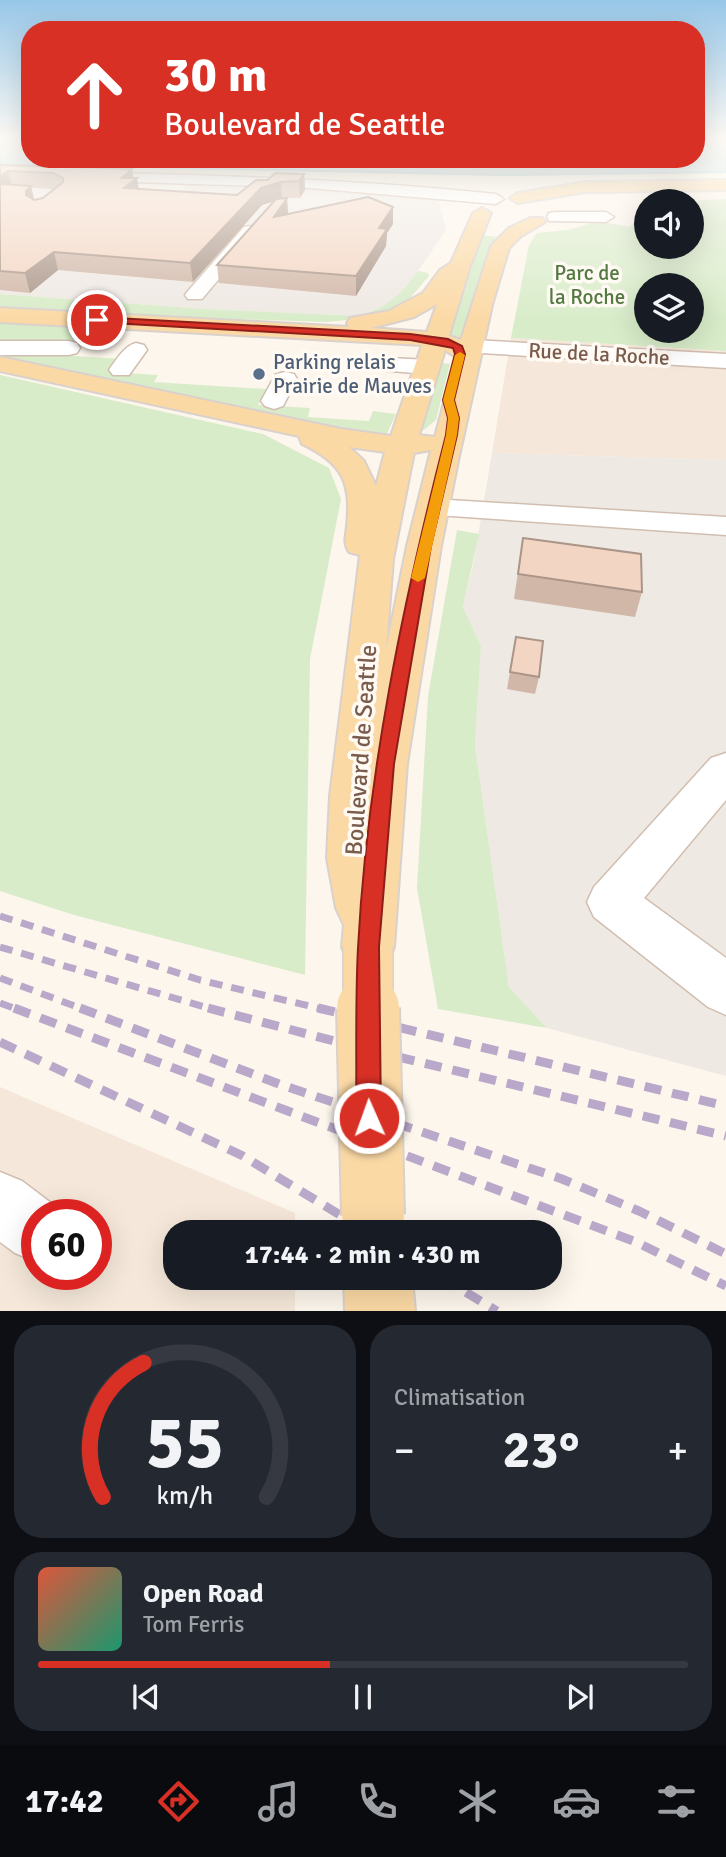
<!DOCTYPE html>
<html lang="fr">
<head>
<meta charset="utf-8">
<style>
	:root { --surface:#171b24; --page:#242831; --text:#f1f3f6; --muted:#9ea1a6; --line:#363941; --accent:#d93025 }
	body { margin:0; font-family:Signika,sans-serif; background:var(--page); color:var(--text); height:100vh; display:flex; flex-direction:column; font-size:26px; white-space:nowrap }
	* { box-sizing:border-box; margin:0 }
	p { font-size:23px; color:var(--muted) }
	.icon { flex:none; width:38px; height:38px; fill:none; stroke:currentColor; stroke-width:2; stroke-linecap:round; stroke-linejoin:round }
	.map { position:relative; height:1311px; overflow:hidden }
	.panel { display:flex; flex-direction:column; gap:14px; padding:14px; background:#0d0f14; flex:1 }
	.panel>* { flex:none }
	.top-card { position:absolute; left:21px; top:21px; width:684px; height:147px; border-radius:28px; box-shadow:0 7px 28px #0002; background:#d93025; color:#fff; overflow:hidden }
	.tools { position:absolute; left:634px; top:189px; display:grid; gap:14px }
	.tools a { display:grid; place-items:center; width:70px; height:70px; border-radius:50%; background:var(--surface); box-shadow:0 7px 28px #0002; font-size:35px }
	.speed { position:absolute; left:21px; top:1199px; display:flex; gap:14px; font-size:35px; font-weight:700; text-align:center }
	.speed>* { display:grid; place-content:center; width:91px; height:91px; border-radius:50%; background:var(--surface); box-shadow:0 7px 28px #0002; line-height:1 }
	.speed .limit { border:10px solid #d22; background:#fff; color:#111 }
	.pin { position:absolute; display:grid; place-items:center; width:60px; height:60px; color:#fff; margin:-30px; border:4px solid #fff; border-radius:50%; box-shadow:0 2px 7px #0007 }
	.me { position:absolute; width:77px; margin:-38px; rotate:358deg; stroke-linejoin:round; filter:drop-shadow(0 0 5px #0008) }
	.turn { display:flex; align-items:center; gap:24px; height:147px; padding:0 28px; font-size:32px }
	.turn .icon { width:91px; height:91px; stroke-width:2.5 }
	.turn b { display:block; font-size:49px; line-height:60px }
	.big { font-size:52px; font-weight:800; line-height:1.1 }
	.panel .tile { flex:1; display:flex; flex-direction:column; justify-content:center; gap:10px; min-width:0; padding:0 24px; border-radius:28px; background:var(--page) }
	.panel .dial { align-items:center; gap:0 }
	.dial svg { height:182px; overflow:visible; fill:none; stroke:var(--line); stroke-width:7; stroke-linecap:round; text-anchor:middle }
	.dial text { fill:var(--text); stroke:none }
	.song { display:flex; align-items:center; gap:21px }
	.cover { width:84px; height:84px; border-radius:10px; background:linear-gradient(135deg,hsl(10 70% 55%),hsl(160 70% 35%)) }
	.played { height:7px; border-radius:4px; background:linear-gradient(90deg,var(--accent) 45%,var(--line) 45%) }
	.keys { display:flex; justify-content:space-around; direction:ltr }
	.heat { display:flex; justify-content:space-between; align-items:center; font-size:38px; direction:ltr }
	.panel .tiles { flex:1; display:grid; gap:14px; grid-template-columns:1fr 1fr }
	.tile:last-child { grid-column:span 2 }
	.trip { position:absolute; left:163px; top:1220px; width:399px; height:70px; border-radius:28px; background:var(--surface); box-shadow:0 7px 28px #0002; font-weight:800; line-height:70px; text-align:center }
	.dock { display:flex; height:112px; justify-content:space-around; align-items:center; background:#090b0e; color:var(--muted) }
	.dock .icon { width:49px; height:49px }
	.dock .current { color:var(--accent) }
	.dock b { font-size:32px; color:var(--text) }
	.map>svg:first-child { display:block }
</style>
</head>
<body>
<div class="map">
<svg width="726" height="1311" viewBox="0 0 726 1311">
	<rect width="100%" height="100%" fill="#fdf6ec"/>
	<g fill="#f5e8da" fill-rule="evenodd">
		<path d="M511,338L726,351V460L492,453Z"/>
		<path d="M0,1087L295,1213V1232H175V1278H295V1311H0ZM37,1214H96V1274H37Z"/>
	</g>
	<g fill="#efe9e4">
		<path d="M192,180L273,183L438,197L446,230L407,287L380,310L360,316L205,309L0,294V187L181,191Z"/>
		<path d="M492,453L726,460V1076L547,1028L509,987L475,745L481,646L463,607L474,560Z"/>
	</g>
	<g fill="#d8ecc9" fill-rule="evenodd">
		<path d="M726,199V351L511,338L529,245L537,233L568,230L599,221L629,227L646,213V247H691V201H688ZM646,285H691V331H646Z"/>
		<path d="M479,235L499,237L493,246L466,346L447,338Z"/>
		<path d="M418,271L428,273L429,276L410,298L416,300C384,315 361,319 326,322L0,311V294L205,309L360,316C386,308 403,293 418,271Z"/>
		<path d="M0,322L86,326L62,355L121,359L111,372L158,375L154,382L266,389L258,405L310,408L308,417L369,421L373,411L396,414L385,438L350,434L0,358Z"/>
		<path d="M440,363L450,364L436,420L421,432Z"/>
		<path d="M0,375L263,434L329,468L341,499L310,659L305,975L74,915L0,891Z"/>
		<path d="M457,530L479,534L463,607L481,646L475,745L509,987L547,1028L438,1009L417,888L428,696Z"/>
	</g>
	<path fill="#bfe3e8" stroke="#a5d3da" stroke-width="2" d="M0,139H30V159H696L697,139H726V172L502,175L0,164Z"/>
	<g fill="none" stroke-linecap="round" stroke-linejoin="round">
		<g stroke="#d1beb0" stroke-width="3">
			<g id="minor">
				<path d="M0,170C166,174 331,177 496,194L504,199L496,204L298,187L0,178Z"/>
				<path d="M555,212H606L614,217L606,222L549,221L547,217L549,213Z"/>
				<path d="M250,226L259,231L202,299H188L185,295L188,291L244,227Z"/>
				<path d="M473,340L726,354V368L465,352L462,347L465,342Z"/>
				<path d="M0,341H69L77,343L80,348L77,353L69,355H0Z"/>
				<path d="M136,343L144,345L147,350L129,375H113L109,370C116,360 124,346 136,343Z"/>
				<path d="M374,357L427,360L435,362L439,367L435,372L427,374L366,369L362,364L366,359Z"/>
				<path d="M285,372L294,374L297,379L283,406L274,409L265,406L261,401L276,374Z"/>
				<path d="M433,499L726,517V535L422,514L418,508L422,502Z"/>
				<path d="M726,753V800L644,898L726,958V1015L708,1007L594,917L587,902L594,887L711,758Z"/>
				<path d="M0,1172L22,1181L59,1209L62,1214H37V1262L15,1253L0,1242Z"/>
			</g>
		</g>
		<g stroke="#dad1cd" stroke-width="4">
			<g id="major">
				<path d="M726,180V190L586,192L518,203L510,198L518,193L586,182Z"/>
				<path d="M482,208L491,213L470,266L449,336L461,340L491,246L509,228L530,218H542L545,222L521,236L509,248L492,305L458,461L441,546L407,764L394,947L387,965L368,972L349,965L342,947L344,925L336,908L327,858L330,796L360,555L349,552C343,543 346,537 347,526C352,482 342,463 302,444L299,436L0,371V357L341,429L391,436L422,345L0,322V308L349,327L347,323L350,318L389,311L423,293L440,270L451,263L473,213ZM437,304L427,332L371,328L414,317ZM445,350L456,357L435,437L419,435ZM349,447L385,452L376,486L364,461ZM431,450L407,546L386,650L393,559L413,457L414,453Z"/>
				<path d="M344,1278H412L415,1311H345Z"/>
			</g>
		</g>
		<use href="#minor" fill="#fff" fill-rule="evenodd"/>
		<use href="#major" fill="#fbd9a5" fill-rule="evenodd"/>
		<g stroke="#b9a8c9" stroke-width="7" stroke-dasharray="13 9" stroke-linecap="butt">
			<path d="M0,916L200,980L326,1010"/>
			<path d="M0,947L215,1010"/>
			<path d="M0,978L85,1010"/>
			<path d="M0,1003L19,1010"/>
		</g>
		<g stroke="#b9a8c9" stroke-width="9" stroke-dasharray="17 11" stroke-linecap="butt">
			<path d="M14,1008L636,1242L726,1286"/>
			<path d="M80,1008L279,1084L562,1179L639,1211L726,1254"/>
			<path d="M208,1008L361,1048L726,1136"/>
			<path d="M318,1008L726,1106"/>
			<path d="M0,1042L243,1156L368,1232"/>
			<path d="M442,1278L497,1311"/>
		</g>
		<g stroke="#dad1cd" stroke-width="52" stroke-linecap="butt">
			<path id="major-bridge-far1" d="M368,947V1010"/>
		</g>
		<g stroke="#dad1cd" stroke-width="66" stroke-linecap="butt">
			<path id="major-bridge" d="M368,1008L373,1215"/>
		</g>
		<use href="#major-bridge-far1" stroke="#fbd9a5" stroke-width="49"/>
		<use href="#major-bridge" stroke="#fbd9a5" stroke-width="62"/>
	</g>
	<g fill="#d1b7a8" fill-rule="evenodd">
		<path d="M0,165L134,178L139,189L237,195L268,180L304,174L305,190L300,198H287L288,214L393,224L387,233L386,246L356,296L219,283L217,265L274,201L262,205L193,282L58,270L30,293L0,290ZM31,188L54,189L43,198L34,200Z"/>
		<path d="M523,538L642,592L635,617L514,599Z"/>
		<path d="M516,637L539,677L535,694L507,689Z"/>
	</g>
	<g fill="#aa9588">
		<path d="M132,169L134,180L137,178L140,195L127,205L122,178Z"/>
		<path d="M8,171L12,187H0V176Z"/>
		<path d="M304,174L305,190L300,198L299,181Z"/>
		<path d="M281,182L282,199L262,205L193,282L190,263L261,188Z"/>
		<path d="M31,186L35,203L31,212L26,191Z"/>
		<path d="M287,198L288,215L274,217Z"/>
		<path d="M393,207V224L387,233L386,246L356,296V276L379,228Z"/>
		<path d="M54,252L58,270L30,293L25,273Z"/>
	</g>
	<g fill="#f3d5c3" stroke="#aa9588" stroke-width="2">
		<path d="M0,165L132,169L122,178H137L124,188L237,195L256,180H268L275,173L304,174L299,181L281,182L261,188L190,263L54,252L25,273L0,271V182L1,184L31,186L26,191V195L34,200L43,198L63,182V178L53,173L8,171L0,176Z"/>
		<path d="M368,197L393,207L379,228L387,229L356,276L217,265L276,199L287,198L274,217Z"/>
		<path d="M523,538L641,554L642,592L518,574Z"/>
		<path d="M516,637L543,641L539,677L510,672Z"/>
	</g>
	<linearGradient id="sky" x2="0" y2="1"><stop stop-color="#97c7e8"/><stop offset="0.43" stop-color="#fefbf6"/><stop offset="1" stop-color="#fefbf6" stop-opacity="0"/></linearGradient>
	<rect width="726" height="323" fill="url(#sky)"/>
	<path fill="#d93025" stroke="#8d1f18" stroke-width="2" d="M97,317L410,334L448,339L462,346L465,354L454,400L459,418L457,435L431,546L394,764L379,947L381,1118L378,1127L369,1130L360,1127L356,1118C357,1061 355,1004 358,948C367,774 403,602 446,435L448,418L443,400L455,354L453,348L410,340L94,322V318Z"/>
	<path fill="#f59e0b" d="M460,352L465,355L454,400L459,418L457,435L425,578L418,582L411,578L446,435L448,418L443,400L455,355Z"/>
	<circle fill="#5c6f8a" stroke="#fffaf3" stroke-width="2.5" cx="259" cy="374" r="7"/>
	<g text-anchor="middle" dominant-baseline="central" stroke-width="7" stroke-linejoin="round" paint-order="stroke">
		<g font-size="21" fill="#537a41" stroke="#fffaf3">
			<text x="587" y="273">Parc de<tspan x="587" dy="24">la Roche</tspan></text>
		</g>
		<g font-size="21" fill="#7a5c4d" stroke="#fffaf3">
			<text transform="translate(599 354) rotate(3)">Rue de la Roche</text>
		</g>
		<g font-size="21" fill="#4e5e75" stroke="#fffaf3" text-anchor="start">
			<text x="273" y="362">Parking relais<tspan x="273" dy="24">Prairie de Mauves</tspan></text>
		</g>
		<g font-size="24" fill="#7a5c4d" stroke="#fffaf3">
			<text transform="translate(361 750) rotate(-86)">Boulevard de Seattle</text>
		</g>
	</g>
</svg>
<div class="tools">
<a><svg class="icon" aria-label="sound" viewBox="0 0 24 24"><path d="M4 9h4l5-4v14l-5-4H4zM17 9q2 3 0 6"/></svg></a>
<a><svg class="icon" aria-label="layers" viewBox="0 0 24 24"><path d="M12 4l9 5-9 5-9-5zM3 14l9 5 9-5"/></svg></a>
</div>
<div class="speed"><div class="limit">60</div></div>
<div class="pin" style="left:97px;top:320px;background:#d93025"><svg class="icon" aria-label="arrive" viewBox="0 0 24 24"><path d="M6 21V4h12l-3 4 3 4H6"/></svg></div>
<svg class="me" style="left:369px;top:1118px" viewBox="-20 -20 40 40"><circle r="17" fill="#d93025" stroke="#fff" stroke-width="3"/><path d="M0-11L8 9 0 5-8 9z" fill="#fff"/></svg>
<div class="trip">17:44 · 2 min · 430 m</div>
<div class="top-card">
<div class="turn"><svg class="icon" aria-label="ahead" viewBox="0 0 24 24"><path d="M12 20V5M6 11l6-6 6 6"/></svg><div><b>30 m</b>Boulevard de Seattle</div></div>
</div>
</div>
<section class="panel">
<div class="tiles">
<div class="tile dial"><svg viewBox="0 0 100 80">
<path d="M14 69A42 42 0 1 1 86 69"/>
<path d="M14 69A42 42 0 0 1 32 10" stroke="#d93025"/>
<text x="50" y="56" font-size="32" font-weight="700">55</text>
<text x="50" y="72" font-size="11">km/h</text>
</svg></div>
<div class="tile"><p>Climatisation</p>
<div class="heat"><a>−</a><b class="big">23°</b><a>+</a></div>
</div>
<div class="tile">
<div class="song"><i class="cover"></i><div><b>Open Road</b><p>Tom Ferris</p></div></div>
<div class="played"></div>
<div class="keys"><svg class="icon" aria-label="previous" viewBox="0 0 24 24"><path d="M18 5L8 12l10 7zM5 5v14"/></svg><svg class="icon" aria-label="pause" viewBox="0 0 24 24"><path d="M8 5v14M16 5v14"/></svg><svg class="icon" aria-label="next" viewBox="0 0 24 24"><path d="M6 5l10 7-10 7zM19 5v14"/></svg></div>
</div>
</div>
</section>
<nav class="dock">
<b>17:42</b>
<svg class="icon current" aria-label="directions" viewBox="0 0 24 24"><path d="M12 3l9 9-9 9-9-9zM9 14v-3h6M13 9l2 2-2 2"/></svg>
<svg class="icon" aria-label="music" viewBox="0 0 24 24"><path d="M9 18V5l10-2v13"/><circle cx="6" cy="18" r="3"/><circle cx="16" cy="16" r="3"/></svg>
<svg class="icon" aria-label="phone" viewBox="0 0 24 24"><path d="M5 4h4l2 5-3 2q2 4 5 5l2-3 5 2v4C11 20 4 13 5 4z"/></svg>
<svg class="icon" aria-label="climate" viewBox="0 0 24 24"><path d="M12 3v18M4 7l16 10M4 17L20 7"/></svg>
<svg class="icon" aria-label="car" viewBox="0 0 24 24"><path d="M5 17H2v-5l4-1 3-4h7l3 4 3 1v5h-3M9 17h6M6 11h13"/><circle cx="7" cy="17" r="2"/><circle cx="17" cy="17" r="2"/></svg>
<svg class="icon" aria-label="filters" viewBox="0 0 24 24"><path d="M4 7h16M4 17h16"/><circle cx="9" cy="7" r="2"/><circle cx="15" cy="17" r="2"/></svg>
</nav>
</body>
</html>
